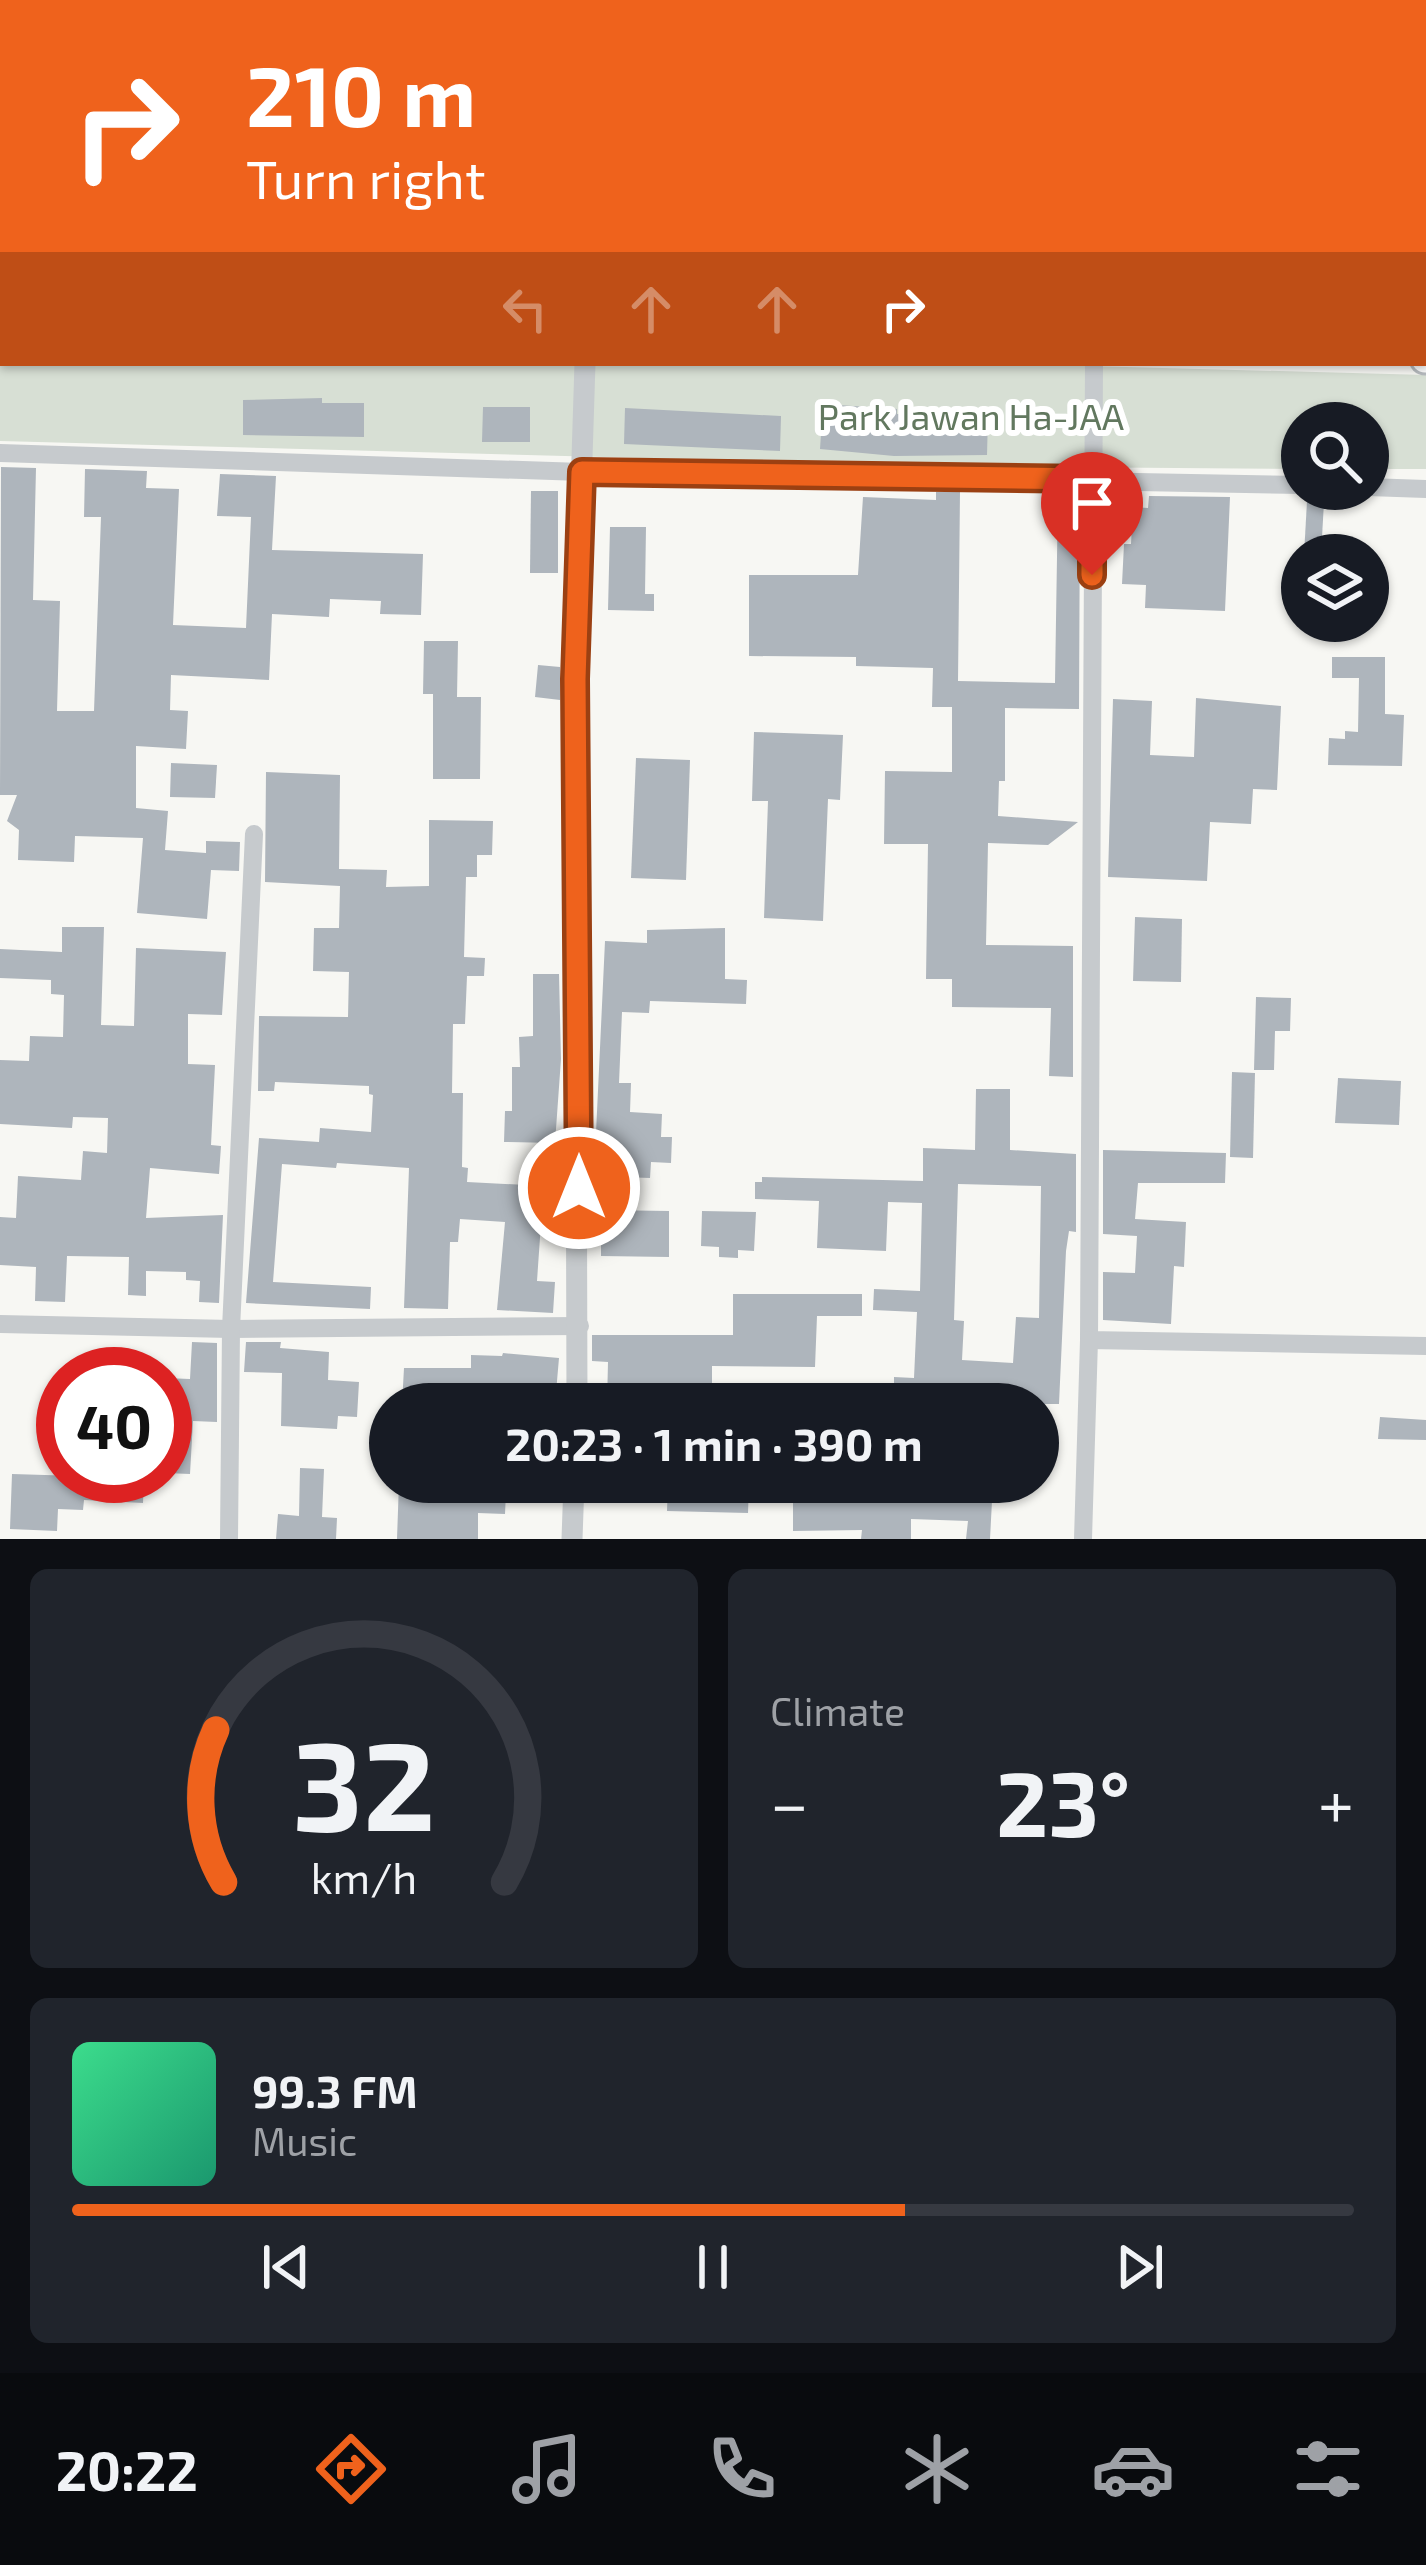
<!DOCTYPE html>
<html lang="en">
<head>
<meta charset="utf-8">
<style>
	:root { --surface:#171b24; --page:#20242c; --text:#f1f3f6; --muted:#9ea1a6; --line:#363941; --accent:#ef621c }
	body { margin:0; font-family:"Exo 2",sans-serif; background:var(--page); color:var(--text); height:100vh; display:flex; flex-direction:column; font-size:45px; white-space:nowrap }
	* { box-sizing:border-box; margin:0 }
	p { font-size:39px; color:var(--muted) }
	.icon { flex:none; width:66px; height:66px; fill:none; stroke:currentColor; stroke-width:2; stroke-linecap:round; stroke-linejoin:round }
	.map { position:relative; height:1539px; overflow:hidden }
	.panel { display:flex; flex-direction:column; gap:30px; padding:30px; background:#0d0f14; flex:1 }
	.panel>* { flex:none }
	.banner { position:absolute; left:0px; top:0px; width:1428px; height:366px; box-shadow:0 3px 9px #0004; background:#ef621c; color:#fff; overflow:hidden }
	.fabs { position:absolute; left:1281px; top:402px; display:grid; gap:24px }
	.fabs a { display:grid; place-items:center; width:108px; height:108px; border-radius:50%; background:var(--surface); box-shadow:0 3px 9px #0004; font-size:60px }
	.speed { position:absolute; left:36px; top:1347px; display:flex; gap:24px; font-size:60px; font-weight:700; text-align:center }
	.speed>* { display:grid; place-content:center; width:156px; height:156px; border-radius:50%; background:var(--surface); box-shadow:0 3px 9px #0004; line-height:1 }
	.speed .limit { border:18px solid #d22; background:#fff; color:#111 }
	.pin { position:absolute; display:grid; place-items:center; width:102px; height:102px; color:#fff; margin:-123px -51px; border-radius:50% 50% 50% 0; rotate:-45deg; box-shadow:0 0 12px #0007 }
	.pin .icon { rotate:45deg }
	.me { position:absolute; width:132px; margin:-66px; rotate:0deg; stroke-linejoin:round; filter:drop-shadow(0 0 9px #0008) }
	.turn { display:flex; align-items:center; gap:42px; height:252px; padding:0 48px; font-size:54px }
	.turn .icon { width:156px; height:156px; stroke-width:2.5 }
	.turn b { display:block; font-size:84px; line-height:102px }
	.lanes { display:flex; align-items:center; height:114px; padding:0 48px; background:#0003; justify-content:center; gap:60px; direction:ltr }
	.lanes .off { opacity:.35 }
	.big { font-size:90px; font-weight:700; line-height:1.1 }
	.panel .card { flex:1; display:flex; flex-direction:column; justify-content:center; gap:18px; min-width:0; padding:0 42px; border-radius:18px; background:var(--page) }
	.panel .dial { align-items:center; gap:0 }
	.dial svg { height:312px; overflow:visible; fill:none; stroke:var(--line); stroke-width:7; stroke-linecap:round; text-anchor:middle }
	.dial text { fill:var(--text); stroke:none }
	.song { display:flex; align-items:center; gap:36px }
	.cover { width:144px; height:144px; border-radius:18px; background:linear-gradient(135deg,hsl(150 70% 55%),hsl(160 70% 35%)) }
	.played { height:12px; border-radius:6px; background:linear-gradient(90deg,var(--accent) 65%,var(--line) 65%) }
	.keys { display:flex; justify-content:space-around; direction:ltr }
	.heat { display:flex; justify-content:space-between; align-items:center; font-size:66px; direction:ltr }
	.panel .tiles { flex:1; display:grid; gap:30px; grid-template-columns:1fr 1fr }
	.card:last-child { grid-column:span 2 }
	.trip { position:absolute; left:369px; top:1383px; width:690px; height:120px; border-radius:60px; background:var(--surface); box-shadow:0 3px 9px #0004; font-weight:700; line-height:120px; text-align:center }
	.dock { display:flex; height:192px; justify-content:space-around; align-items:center; background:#090b0e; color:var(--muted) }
	.dock .icon { width:84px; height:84px }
	.dock .selected { color:var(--accent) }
	.dock b { font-size:54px; color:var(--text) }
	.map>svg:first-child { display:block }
</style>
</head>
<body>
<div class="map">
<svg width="1426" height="1539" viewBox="0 0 1426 1539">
	<rect width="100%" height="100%" fill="#f7f7f3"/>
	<path fill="#d7dfd4" d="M0,346L3,363H975L1426,375V469H1368V423H1302V469L940,466L0,441Z"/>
	<g fill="#aeb5bc" fill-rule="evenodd">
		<path d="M322,398V403H364V437L243,435V400Z"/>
		<path d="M823,404L897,409V414L988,417L987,455L894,456L820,449Z"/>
		<path d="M483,407H530V442H482Z"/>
		<path d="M625,408L781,416L780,451L624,444Z"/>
		<path d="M1,467L36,468L33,600L60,601L57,711H94L101,517H84L85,469L147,471L146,488L179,489L173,625L246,628L251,517L217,516L220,474L276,476L272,550L423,554L421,615L380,614L381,601L330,599L329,617L272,614L269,680L171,675L170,710L188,711L186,749L136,746V808L168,811L165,850L206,853V841L240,842L239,871L211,870L207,919L137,913L143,838L75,836L74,862L18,860L19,830L7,821L17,795H0Z"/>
		<path d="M531,491H558V573H530Z"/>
		<path d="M936,492H960L958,681L1055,683L1058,494H1080L1079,709L1005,708V781H999L998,816L1078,822L1048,845L988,843L986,945L1073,946V1077L1049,1076L1051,1008L952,1007V979H926L928,844H884L885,771L952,772V707H932L933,668L856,666V657L749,656V575H858L863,497L936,500Z"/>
		<path d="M1149,496L1230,497L1225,611L1145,608L1146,585L1122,584L1124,544H1131L1133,507L1148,508Z"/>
		<path d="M1307,501L1324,502L1321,555H1304Z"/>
		<path d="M610,527H646L645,594H654V611L608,610Z"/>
		<path d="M424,641H458L457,697H481L480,779H433V694H423Z"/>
		<path d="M1332,657H1385V714L1404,715L1402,766L1328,765L1329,738L1345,739V731L1358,732L1359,678H1332Z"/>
		<path d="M538,665L560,667V700L535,697Z"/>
		<path d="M1196,698L1281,706L1277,790L1253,789L1251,824L1210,822L1207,881L1108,877L1113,699L1152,701L1150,755L1194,757Z"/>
		<path d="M754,732L843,735L840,800L828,799L823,921L764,918L768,801H752Z"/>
		<path d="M636,758L690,760L686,880L631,878Z"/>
		<path d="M171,763L217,765L215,798L170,797Z"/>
		<path d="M266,772L340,775L339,869L387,870L386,887L429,886V820L493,821L492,855H477V877H466L464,957L485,958L484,976H467L465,1024H453L452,1093H463L462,1167L468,1168L467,1182L526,1185L525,1194L561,1195V1224L541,1223L537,1281L555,1282L553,1313L497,1310L505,1222L460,1219L458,1242H450L448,1309L404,1308L409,1168L337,1163L336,1168L282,1164L273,1282L371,1287L370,1309L246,1303L259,1138L319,1142L320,1128L371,1132L373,1095L369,1094V1086L275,1082L274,1091H258L259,1016L348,1017L349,972L313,971L314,928H339L340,886L265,882Z"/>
		<path d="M1135,917L1182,919L1181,982L1133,981Z"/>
		<path d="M62,927H104L101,1025L134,1026L136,948L226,952L222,1015L188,1014V1064L215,1065L211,1145L221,1146L219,1174L150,1168L146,1218L223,1215L219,1303L199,1302L200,1281L186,1280V1272L146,1271V1296L128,1295L129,1257L67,1256L65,1302L35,1301L36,1267L0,1265V1217L16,1218L18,1176L81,1180L83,1151L107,1153L108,1118L73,1117L72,1128L0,1124V1060L29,1061L30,1036L63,1037L64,995L51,994V980L0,978V949L62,952Z"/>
		<path d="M725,928V979L747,980L746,1004L650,1001L649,1013L622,1012L619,1083H631L630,1112L662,1114L661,1137H672L671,1163L651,1162L650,1178L594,1176L605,941L647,943V930Z"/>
		<path d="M533,974H559L561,1059L555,1143L504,1142L505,1111H512V1067H520L519,1037L533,1036Z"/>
		<path d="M1256,997L1291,998L1290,1031H1275L1274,1070H1254Z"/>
		<path d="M1232,1072L1255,1073L1253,1158L1230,1157Z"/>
		<path d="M1338,1078L1401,1081L1399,1125L1335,1123Z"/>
		<path d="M976,1089H1010V1150L1076,1154V1232L1069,1231L1066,1251L1059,1404H878L879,1387H894V1377L914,1378L917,1312L873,1310L874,1289L920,1291L922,1203L888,1202L886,1251L817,1248L819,1201L755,1199V1182H762V1177L923,1181V1148L975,1150ZM958,1184L1041,1186L1039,1318L1016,1317L1013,1363L962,1360L964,1321L954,1320Z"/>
		<path d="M1103,1150L1226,1153L1225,1183H1138L1135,1219L1186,1222L1184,1267L1174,1266L1171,1324L1103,1320V1272L1135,1273L1137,1236L1103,1234Z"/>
		<path d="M601,1210L669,1211V1257L601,1256Z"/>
		<path d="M702,1211L756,1212L754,1251L738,1250V1258L719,1257V1247L701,1246Z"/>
		<path d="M733,1294H862V1316H817L815,1367L712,1366V1404H607L608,1362L592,1361V1335H733Z"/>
		<path d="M192,1342L217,1343V1422L193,1421L190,1474L165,1473V1378L190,1379Z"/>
		<path d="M281,1342L280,1348L329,1352L328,1380L359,1382L357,1417L338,1416L337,1429L281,1426L282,1373L244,1372L246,1342Z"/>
		<path d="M503,1353L559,1358L555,1404H402L404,1368H471V1355L502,1356Z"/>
		<path d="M1380,1417L1426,1420V1440L1378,1439Z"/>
		<path d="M300,1468L324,1469L322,1517L337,1518L336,1539H276L278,1514L299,1516Z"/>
		<path d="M12,1474L144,1478L143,1503L84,1500L83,1510L58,1509L57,1531L10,1529Z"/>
		<path d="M399,1482H420V1488L506,1492L505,1514L478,1513V1539H397Z"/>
		<path d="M668,1482H749L748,1513L667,1511Z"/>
		<path d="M793,1482H812V1491L870,1490V1482H993L990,1539H966L968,1521L911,1519V1539H861L862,1530L793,1531Z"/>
	</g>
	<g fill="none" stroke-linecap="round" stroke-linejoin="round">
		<g stroke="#b7bbbf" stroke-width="33">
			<g id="primary">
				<path d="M0,289H3"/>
				<path d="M1425,308H1426"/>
				<path d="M0,333H3"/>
				<path d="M1425,359H1426"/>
			</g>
		</g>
		<g stroke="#c6cacd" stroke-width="18">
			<path d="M1112,1V0"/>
			<path d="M285,3V0"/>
			<path d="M781,3V0"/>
			<path d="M0,193H3"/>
			<path d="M1425,223H1426"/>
			<path d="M1094,363L1089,1340L1426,1346"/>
			<path d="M0,453L582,472L1302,485"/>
			<path d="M1368,487L1426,489"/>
			<path d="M0,1324L231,1329L580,1326"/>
			<path d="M229,1539L231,1329L254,834"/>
			<path d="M1083,1539L1089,1340"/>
		</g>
		<g stroke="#c6cacd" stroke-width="21">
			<path d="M577,1404L575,679L585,363"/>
			<path d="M572,1539L574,1482"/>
		</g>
		<use href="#primary" stroke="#fff" stroke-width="27"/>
	</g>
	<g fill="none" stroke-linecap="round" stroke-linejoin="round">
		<g stroke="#9b4012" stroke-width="30">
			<path id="route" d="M579,1188L575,679L582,472L1092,479V575"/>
		</g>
		<use href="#route" stroke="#ef621c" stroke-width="21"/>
	</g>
	<g text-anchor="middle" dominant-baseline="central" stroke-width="12" stroke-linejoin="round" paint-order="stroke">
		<g font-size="36" fill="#62785f" stroke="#fff">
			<text x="971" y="415">Park Jawan Ha-JAA</text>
		</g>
	</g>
</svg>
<div class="fabs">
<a><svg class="icon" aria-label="search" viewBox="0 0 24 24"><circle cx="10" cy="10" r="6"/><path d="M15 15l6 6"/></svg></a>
<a><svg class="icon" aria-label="layers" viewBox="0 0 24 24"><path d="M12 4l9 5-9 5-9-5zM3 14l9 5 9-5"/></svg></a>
</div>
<div class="speed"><div class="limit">40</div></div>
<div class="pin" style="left:1092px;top:575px;background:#d93025"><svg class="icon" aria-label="arrive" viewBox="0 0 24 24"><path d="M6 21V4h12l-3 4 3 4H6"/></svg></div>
<svg class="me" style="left:579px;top:1188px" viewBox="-20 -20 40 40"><circle r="17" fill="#ef621c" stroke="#fff" stroke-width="3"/><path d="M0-11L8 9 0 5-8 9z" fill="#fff"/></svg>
<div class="trip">20:23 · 1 min · 390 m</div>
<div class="banner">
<div class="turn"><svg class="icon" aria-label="right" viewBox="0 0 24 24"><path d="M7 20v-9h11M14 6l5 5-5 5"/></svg><div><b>210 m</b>Turn right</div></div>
<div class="lanes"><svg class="icon off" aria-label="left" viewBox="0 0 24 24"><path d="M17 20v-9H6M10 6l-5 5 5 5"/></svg><svg class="icon off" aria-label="ahead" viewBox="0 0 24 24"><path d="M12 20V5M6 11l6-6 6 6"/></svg><svg class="icon off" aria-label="ahead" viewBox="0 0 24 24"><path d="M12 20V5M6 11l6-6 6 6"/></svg><svg class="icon" aria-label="right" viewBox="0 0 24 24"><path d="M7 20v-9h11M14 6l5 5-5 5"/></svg></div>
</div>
</div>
<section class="panel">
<div class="tiles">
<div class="card dial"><svg viewBox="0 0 100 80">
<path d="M14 69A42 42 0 1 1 86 69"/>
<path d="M14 69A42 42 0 0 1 12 30" stroke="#ef621c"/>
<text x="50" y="56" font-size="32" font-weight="700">32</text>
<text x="50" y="72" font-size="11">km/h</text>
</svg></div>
<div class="card"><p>Climate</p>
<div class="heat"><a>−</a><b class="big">23°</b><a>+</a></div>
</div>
<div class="card">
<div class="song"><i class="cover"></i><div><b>99.3 FM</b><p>Music</p></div></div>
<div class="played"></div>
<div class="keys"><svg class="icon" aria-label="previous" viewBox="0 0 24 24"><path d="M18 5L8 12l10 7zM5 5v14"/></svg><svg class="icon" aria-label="pause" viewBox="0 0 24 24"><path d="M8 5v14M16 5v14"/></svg><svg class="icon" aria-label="next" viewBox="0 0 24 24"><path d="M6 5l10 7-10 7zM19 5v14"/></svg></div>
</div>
</div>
</section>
<nav class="dock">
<b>20:22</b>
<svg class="icon selected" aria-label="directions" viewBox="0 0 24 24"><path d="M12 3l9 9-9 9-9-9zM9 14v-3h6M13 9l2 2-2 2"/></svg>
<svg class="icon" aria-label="music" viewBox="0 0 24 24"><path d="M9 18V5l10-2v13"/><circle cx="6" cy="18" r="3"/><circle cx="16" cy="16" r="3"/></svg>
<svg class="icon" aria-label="phone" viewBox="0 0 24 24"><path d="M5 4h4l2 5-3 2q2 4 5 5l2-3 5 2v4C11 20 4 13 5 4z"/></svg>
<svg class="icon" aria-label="climate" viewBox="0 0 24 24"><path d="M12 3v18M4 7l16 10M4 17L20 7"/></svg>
<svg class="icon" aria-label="car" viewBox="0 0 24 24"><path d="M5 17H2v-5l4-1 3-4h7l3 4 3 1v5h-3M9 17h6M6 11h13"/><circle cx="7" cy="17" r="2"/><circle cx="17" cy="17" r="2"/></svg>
<svg class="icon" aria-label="filters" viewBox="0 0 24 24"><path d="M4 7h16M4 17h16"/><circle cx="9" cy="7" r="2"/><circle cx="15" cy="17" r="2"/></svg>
</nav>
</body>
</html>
